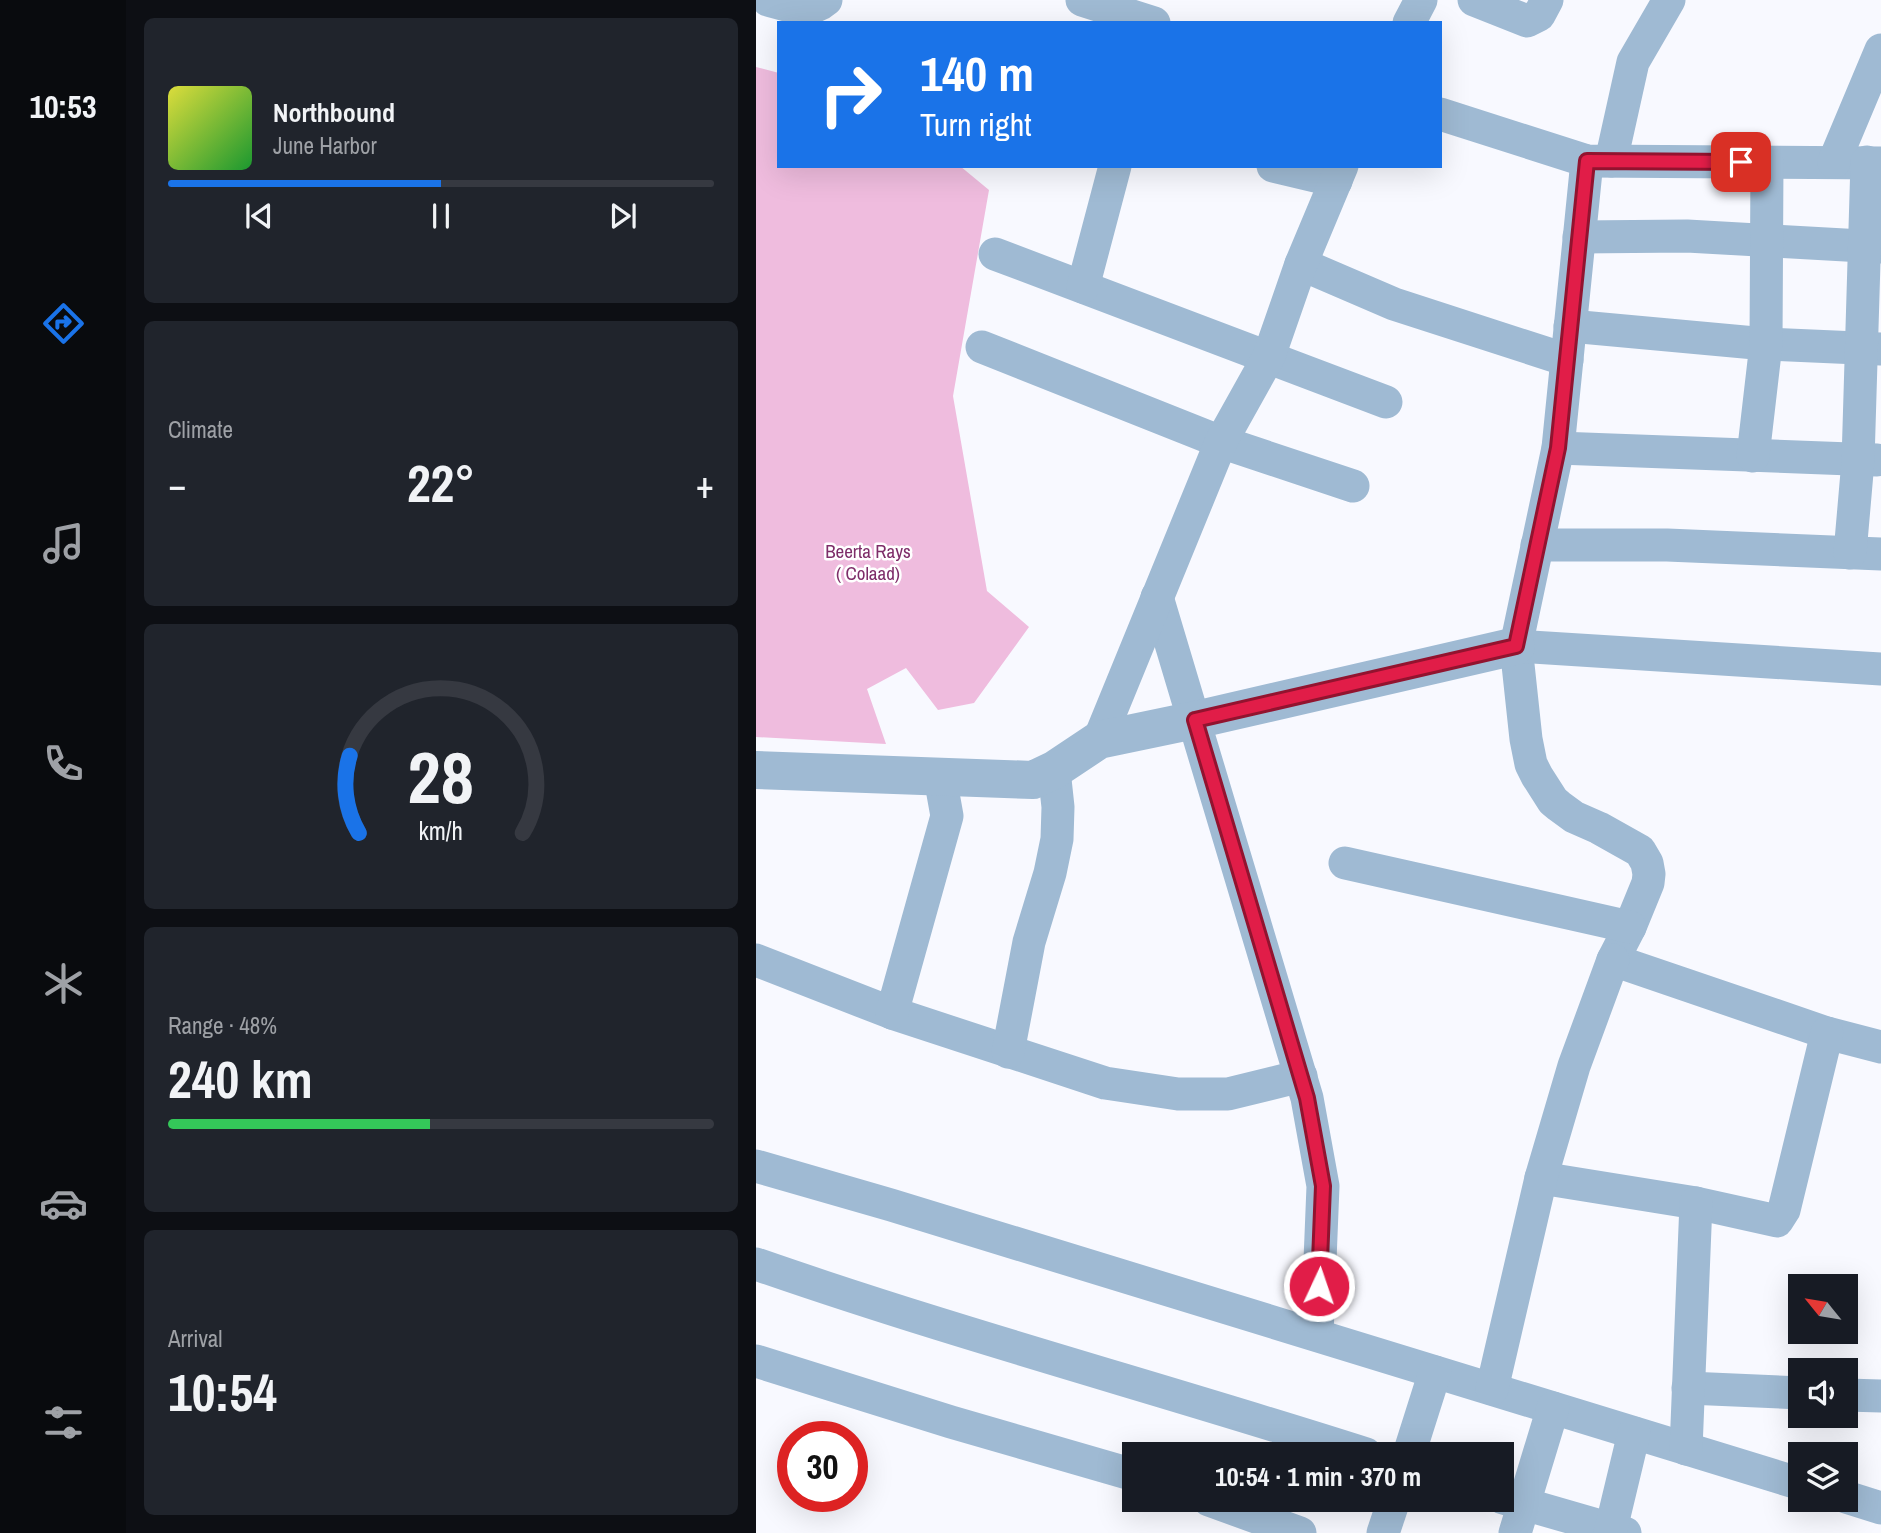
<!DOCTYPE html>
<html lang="en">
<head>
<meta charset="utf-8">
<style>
	:root { --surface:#171b24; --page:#20242c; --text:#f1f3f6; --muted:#9ea1a6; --line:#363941; --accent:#1a73e8 }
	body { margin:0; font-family:"Archivo Narrow",sans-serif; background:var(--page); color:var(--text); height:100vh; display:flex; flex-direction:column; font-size:26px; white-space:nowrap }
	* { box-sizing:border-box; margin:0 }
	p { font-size:23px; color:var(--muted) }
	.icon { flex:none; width:38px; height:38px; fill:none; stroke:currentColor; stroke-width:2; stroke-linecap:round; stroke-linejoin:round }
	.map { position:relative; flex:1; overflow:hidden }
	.details { display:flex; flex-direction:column; gap:18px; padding:18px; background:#0d0f14; width:630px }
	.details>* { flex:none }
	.top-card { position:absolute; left:21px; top:21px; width:665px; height:147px; border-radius:0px; box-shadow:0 7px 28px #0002; background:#1a73e8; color:#fff; overflow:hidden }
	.needle { width:46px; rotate:300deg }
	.tools { position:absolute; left:1032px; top:1274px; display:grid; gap:14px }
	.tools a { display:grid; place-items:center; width:70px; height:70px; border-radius:0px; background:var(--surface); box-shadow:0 7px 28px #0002; font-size:35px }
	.speed { position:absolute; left:21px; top:1421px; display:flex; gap:14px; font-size:35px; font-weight:700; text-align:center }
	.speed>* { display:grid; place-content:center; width:91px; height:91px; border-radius:50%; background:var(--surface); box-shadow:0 7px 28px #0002; line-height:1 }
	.speed .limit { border:10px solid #d22; background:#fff; color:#111 }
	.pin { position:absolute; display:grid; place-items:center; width:60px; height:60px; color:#fff; margin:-30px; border-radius:14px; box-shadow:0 4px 10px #0006 }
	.me { position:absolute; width:77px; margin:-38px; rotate:3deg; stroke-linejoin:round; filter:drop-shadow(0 0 5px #0008) }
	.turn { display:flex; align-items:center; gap:24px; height:147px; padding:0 28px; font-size:32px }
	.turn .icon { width:91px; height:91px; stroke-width:2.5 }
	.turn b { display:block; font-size:49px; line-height:60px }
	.big { font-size:52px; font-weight:800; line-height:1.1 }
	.details .card { flex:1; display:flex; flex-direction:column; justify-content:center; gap:10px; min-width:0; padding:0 24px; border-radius:10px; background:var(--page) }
	.details .dial { align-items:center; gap:0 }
	.dial svg { height:182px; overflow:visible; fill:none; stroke:var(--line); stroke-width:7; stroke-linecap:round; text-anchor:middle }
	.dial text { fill:var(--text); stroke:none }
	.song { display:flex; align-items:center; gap:21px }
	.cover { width:84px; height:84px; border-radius:10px; background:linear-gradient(135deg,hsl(60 70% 55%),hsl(130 70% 35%)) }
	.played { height:7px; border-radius:4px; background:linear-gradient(90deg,var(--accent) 50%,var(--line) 50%) }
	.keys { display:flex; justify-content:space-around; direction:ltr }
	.heat { display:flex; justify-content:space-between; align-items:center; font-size:38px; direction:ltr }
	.charge { height:10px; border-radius:5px; background:linear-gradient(90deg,#34c759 48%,var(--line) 0) }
	.trip { position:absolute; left:366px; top:1442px; width:392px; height:70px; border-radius:0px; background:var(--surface); box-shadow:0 7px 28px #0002; font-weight:800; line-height:70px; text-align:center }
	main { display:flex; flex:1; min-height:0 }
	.tab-bar { display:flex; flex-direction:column; width:126px; justify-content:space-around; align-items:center; background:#090b0e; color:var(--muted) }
	.tab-bar .icon { width:49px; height:49px }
	.tab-bar .current { color:var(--accent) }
	.tab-bar b { font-size:32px; color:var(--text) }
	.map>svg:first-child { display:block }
</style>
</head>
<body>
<main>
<nav class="tab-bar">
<b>10:53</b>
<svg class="icon current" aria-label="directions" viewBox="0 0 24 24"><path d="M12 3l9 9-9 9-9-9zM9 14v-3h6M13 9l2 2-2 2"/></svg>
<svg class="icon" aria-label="music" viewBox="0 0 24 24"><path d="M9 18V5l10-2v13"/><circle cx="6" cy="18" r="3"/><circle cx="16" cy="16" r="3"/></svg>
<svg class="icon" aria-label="phone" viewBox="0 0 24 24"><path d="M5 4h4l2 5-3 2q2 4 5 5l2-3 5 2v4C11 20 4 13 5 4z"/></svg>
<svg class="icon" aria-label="climate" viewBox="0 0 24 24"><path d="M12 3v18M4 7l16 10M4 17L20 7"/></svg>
<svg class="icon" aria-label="car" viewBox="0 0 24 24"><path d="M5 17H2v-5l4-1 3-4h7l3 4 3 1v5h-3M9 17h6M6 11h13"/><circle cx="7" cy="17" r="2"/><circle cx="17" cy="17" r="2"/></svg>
<svg class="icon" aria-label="filters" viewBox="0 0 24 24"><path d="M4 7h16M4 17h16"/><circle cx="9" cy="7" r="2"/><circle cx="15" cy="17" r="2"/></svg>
</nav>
<section class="details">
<div class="card">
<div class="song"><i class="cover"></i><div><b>Northbound</b><p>June Harbor</p></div></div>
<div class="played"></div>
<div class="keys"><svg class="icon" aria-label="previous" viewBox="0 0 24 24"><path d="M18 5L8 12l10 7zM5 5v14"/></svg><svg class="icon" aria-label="pause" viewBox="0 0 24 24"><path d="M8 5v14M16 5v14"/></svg><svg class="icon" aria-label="next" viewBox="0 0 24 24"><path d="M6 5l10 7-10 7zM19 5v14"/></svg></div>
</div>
<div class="card"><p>Climate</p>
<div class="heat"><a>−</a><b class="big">22°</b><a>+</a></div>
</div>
<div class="card dial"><svg viewBox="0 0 100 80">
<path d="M14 69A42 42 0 1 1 86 69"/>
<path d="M14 69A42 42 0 0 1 10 35" stroke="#1a73e8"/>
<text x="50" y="56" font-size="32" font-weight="700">28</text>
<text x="50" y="72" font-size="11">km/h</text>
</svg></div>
<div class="card"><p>Range · 48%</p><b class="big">240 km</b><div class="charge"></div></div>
<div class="card"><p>Arrival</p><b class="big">10:54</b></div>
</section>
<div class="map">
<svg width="1125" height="1533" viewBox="0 0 1125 1533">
	<rect width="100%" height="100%" fill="#f8f9ff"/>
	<path fill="#efbcde" d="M0,67L23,73V166H204L233,190L197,396L231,591L273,627L218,703L182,710L150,668L111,689L130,744L0,737Z"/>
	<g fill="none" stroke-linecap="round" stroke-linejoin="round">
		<g stroke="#9fbad3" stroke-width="33">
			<path d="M12,0C31,5 53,15 70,0"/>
			<path d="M326,0L398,23"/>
			<path d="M718,0L771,21L783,15L791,0"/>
			<path d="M653,23L665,0"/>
			<path d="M684,114L831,161L1125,163"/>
			<path d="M831,161L802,448L760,646L770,739L775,764L781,776L797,801L803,806L818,817L843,828L884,851L891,863L893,874L892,883L874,927L857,960L1071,1033L1125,1047"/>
			<path d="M855,161L877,62L913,0"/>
			<path d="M1078,162L1125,50"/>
			<path d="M517,166L580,181"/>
			<path d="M823,237L931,236L1125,247"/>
			<path d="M239,254L630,402"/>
			<path d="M545,264L638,304L811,360"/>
			<path d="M327,287L359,166"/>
			<path d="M814,326L1010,344L1125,349"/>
			<path d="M226,347L465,442L597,486"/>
			<path d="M802,448L1121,460"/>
			<path d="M997,456L1010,344L1011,162"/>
			<path d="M781,545H911L1125,554"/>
			<path d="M1094,553L1102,461L1111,162"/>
			<path d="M401,597L551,1098L567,1186L561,1335"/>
			<path d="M760,646L1125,669"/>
			<path d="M343,740L465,442L513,356L545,264L586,166"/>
			<path d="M589,863L874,927"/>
			<path d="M0,960L136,1013L349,1083L422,1094H472L545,1076"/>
			<path d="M136,1013L191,816L184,777"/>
			<path d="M252,1052L273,942L294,873L301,839L302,807L298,770"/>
			<path d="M0,1166L135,1205L1045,1484"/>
			<path d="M785,1178L940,1203L1021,1221L1028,1210L1071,1033"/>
			<path d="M0,1264C201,1334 407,1389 610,1454"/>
			<path d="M0,1361L195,1422L378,1475"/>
			<path d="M932,1388L1045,1393"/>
			<path d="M736,1389L785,1178L818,1066L857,960"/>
			<path d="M1090,1395L1125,1396"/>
			<path d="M930,1449L940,1203"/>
			<path d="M653,1454L679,1372"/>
			<path d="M1090,1497L1125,1508"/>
			<path d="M747,1498L869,1533"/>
			<path d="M453,1500L544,1533"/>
			<path d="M627,1533L638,1500"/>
			<path d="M759,1533L797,1408"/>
			<path d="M854,1533L878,1433"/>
		</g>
		<path stroke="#9fbad3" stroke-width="38" d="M0,770L277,780L298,770L343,740L439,720L760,646"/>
	</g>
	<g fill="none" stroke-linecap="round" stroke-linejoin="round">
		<g stroke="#92132f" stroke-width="18">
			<path id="route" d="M563,1286L567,1186L551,1098L439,720L760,646L802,448L831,161L985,162"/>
		</g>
		<use href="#route" stroke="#e11d48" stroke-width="12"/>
	</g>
	<g text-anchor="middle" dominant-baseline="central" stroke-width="5" stroke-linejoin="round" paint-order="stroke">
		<g font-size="19" fill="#7e2d69" stroke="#fff">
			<text x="112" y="551">Beerta Rays<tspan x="112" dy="22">( Colaad)</tspan></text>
		</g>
	</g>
</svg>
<div class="tools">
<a><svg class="needle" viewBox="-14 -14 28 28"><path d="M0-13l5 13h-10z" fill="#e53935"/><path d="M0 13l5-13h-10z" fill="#9ea1a6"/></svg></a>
<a><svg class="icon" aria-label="sound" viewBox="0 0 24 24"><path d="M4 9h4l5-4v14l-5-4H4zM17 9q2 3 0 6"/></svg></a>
<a><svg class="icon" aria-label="layers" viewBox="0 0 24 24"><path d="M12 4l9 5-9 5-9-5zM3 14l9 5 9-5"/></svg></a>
</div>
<div class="speed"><div class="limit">30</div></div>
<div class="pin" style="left:985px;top:162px;background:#d93025"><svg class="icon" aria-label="arrive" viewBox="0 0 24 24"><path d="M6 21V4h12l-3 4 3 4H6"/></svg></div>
<svg class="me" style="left:563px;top:1286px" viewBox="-20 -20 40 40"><circle r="17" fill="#e11d48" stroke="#fff" stroke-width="3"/><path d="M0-11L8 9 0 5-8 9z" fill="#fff"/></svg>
<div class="trip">10:54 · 1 min · 370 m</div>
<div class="top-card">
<div class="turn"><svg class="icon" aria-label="right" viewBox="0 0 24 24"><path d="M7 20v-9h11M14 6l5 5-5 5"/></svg><div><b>140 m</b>Turn right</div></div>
</div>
</div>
</main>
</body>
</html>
